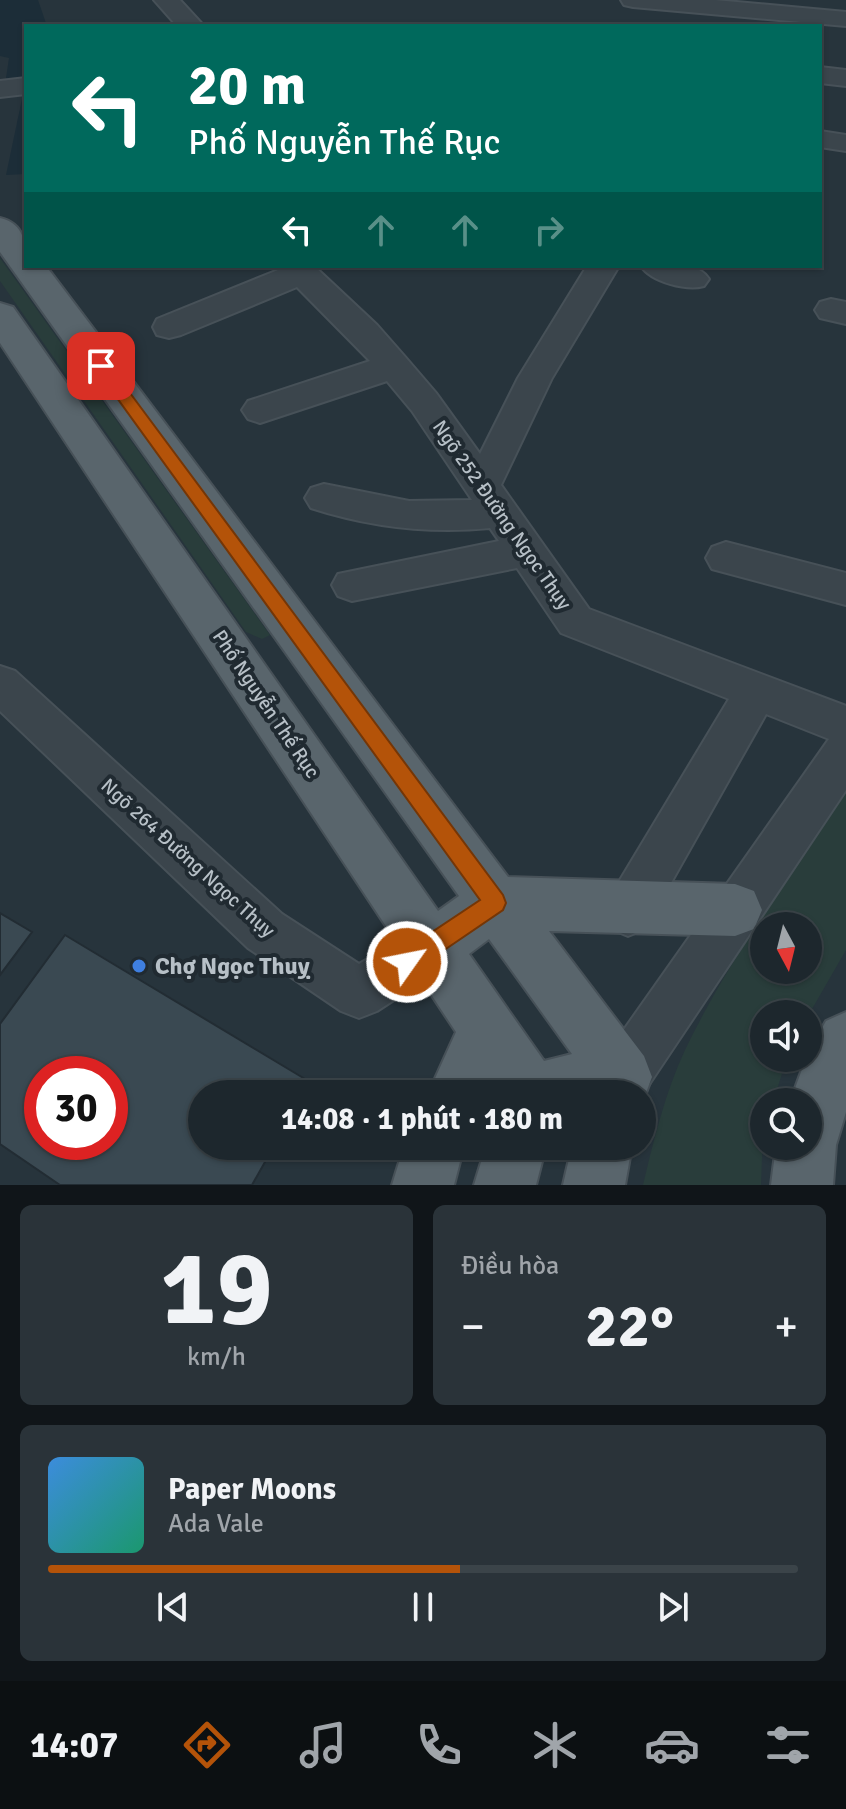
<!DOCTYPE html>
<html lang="vi">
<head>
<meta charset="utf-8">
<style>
	:root { --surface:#1d272d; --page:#2a3339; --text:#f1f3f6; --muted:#a0a5aa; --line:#3b4449; --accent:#b45309 }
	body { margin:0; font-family:Signika,sans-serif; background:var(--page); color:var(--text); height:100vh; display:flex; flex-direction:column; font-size:30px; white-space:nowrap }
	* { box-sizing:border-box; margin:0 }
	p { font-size:26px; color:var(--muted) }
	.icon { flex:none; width:44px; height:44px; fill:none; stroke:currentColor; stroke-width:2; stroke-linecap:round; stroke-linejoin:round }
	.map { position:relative; height:1185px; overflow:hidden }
	.details { display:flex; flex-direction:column; gap:20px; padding:20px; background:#101519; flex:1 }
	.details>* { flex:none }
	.guide { position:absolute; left:24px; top:24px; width:798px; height:244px; border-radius:0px; box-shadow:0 2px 6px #0004,0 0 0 2px var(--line); background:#00695c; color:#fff; overflow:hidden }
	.needle { width:52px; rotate:173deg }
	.tools { position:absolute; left:750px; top:912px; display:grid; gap:16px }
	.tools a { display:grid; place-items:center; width:72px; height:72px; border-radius:50%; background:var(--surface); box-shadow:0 2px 6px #0004,0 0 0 2px var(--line); font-size:40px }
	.speed { position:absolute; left:24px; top:1056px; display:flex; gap:16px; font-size:40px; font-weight:700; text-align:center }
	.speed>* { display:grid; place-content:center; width:104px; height:104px; border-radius:50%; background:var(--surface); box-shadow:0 2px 6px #0004,0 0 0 2px var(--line); line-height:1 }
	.speed .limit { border:12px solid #d22; background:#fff; color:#111 }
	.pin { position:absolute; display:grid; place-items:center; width:68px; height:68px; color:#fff; margin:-34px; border-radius:16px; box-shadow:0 4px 12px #0006 }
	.me { position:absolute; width:88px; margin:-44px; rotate:57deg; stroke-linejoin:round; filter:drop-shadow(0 0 6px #0008) }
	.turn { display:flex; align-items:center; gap:28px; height:168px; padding:0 32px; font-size:36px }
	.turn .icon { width:104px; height:104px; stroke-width:2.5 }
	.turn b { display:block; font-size:56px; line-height:68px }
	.lanes { display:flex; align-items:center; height:76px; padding:0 32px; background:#0003; justify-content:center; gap:40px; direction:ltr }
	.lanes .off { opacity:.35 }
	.big { font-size:60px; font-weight:700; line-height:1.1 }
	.details .widget { flex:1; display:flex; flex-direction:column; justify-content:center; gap:12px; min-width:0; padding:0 28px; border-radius:12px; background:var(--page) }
	.details .dial { align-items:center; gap:0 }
	.dial b { font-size:104px; line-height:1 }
	.song { display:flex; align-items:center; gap:24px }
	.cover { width:96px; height:96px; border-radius:12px; background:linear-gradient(135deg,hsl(210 70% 55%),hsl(160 70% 35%)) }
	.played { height:8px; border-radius:4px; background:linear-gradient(90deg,var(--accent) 55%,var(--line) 55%) }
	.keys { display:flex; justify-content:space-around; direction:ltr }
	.heat { display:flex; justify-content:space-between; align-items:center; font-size:44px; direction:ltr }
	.details .tiles { flex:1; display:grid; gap:20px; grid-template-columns:1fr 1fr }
	.widget:last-child { grid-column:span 2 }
	.trip { position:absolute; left:188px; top:1080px; width:468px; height:80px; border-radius:40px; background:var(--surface); box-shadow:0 2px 6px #0004,0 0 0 2px var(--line); font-weight:700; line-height:80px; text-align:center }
	.tab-bar { display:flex; height:128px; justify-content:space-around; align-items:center; background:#0c1012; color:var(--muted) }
	.tab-bar .icon { width:56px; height:56px }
	.tab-bar .on { color:var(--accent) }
	.tab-bar b { font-size:36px; color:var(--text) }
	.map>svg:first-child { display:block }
</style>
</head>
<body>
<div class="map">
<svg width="846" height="1185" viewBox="0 0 846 1185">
	<rect width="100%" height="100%" fill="#27343c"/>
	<g fill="#293d3b" fill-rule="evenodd">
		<path d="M0,258L270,635L262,639L246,632L0,281Z"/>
		<path d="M846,789V950L808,1016L764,1014V1058H787L773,1102H764L761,1185H643C654,1139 665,1093 685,1050C729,958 792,875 846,789ZM764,926H808V970H764Z"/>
	</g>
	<path fill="#1c2d38" d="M0,0H38L47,26H26V174L6,175L23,94L6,78L9,58L0,56Z"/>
	<g fill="#3a4952" stroke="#222c33" stroke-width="2" fill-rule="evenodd">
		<path d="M0,913L32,932L0,975Z"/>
		<path d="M65,935L310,1082L303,1094H202V1146H274L252,1185H60L0,1144V1024ZM42,1074H110V1142H42Z"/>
	</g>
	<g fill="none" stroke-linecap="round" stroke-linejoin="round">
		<g stroke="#475158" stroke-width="4">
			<g id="minor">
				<path d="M154,0H180L204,26H177Z"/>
				<path d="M621,0H715L846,12V26L633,7L624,5Z"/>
				<path d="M820,67L846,70V86L820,83Z"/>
				<path d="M26,78V94L0,97V81Z"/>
				<path d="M820,131L846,135V151L820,147Z"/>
				<path d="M282,266H314L377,325L406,358L436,393L480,454L518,378L587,266H619L552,378L501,485L589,609L846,706V790L642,1095L604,1094L597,1077L604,1058L829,739L766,714L645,929L628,936L611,929L604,912L611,895L729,699L561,633L517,568L352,601L338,596L332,585L338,574L499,541L490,528C428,534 370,527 311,508L305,498L311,488L324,484L409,501L472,500L412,411L387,381L260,423L248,419L242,410L248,401L370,361L297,287L181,335L169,338L157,335L153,327L157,319L283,268Z"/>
				<path d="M641,266C662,266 696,259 709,279L704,286C687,291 651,282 641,266Z"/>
				<path d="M831,299L846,302V324L820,318L815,310L820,302Z"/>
				<path d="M726,542L846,573V605L712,569L706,558L712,547Z"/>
				<path d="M0,666L15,671L282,914L359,964L432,922L449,930L457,947L449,964L377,1011L359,1018L341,1011L248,948L0,711Z"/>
			</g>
		</g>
		<g stroke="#475158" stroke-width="4">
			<g id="major">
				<path d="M0,218C25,224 26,244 26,266H46L508,877L735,884L754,891L762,910L754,929L735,936L549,931L644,1056L652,1077L644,1098L642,1094H498L491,1084L487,1094H428L456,1032L0,343V303L13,307L438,911L459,896L0,252ZM489,939L572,1054L544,1061L469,954Z"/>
				<path d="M846,1012V1112L836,1145L833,1185H771L776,1146H808V1102H790L808,1053L826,1021Z"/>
				<path d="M404,1146H464L454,1185H392Z"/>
				<path d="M486,1146H546L536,1185H474Z"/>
				<path d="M572,1146H632L625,1185H563Z"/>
			</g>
		</g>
		<use href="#minor" fill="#3b454c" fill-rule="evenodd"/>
		<use href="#major" fill="#59656c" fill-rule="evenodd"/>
	</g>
	<path fill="#b45309" stroke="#753606" stroke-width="2" d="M101,360L107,362L503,895L506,903L503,910L415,970L407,974L399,970L396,962L399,954L480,900L96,369L93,366Z"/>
	<circle fill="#3f7fe0" stroke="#202a31" stroke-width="3" cx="139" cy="966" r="8"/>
	<g text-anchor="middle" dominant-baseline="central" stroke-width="8" stroke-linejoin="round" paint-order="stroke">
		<g font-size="20" fill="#b7c0c7" stroke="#202a31">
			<text transform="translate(502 515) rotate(55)">Ngõ 252 Đường Ngọc Thụy</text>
			<text transform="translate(266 704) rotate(56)">Phố Nguyễn Thế Rục</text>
			<text transform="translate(188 858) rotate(42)">Ngõ 264 Đường Ngọc Thụy</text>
		</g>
		<g font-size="24" font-weight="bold" fill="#b7c0c7" stroke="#202a31" text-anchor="start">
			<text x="155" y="966">Chợ Ngọc Thuỵ</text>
		</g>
	</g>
</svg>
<div class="tools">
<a><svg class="needle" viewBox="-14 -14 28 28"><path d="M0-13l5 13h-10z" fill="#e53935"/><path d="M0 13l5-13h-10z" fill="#a0a5aa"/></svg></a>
<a><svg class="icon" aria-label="sound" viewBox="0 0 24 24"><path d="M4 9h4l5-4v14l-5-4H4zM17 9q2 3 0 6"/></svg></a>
<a><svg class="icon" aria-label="search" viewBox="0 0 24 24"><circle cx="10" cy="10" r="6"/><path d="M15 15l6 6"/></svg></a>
</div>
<div class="speed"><div class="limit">30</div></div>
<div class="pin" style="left:101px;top:366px;background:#d93025"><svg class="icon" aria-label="arrive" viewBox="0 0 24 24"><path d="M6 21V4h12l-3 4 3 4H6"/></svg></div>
<svg class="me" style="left:407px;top:962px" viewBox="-20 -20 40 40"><circle r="17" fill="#b45309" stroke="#fff" stroke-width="3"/><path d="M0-11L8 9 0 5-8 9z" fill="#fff"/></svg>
<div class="trip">14:08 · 1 phút · 180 m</div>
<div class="guide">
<div class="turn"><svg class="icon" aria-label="left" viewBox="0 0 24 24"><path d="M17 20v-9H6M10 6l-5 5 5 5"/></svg><div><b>20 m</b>Phố Nguyễn Thế Rục</div></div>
<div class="lanes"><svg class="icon" aria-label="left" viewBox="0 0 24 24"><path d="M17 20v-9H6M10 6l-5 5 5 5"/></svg><svg class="icon off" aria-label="ahead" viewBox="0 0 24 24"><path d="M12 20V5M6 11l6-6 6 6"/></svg><svg class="icon off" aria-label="ahead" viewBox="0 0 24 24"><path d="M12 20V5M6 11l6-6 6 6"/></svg><svg class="icon off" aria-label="right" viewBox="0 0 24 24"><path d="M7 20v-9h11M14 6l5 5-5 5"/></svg></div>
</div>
</div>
<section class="details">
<div class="tiles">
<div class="widget dial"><b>19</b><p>km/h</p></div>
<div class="widget"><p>Điều hòa</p>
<div class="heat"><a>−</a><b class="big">22°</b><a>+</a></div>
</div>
<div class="widget">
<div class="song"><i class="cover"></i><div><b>Paper Moons</b><p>Ada Vale</p></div></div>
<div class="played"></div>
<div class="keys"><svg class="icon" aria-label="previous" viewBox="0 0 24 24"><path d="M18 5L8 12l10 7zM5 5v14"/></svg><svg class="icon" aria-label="pause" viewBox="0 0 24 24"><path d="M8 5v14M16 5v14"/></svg><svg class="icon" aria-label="next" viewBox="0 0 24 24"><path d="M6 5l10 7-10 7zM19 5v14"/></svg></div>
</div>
</div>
</section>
<nav class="tab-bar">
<b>14:07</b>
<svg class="icon on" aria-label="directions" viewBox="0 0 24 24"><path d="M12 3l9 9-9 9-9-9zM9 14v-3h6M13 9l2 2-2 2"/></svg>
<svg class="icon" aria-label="music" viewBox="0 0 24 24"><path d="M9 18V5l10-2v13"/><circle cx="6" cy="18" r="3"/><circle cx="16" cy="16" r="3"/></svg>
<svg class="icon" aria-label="phone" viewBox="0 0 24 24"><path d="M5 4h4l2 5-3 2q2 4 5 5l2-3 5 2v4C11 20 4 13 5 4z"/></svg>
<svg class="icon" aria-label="climate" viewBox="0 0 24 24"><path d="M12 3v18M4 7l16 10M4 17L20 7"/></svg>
<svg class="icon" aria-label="car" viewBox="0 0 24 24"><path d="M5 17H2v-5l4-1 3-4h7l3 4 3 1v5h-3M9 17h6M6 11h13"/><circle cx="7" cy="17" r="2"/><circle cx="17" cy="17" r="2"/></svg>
<svg class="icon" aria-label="filters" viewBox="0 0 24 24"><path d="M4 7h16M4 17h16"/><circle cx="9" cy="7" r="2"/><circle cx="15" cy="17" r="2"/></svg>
</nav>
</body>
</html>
